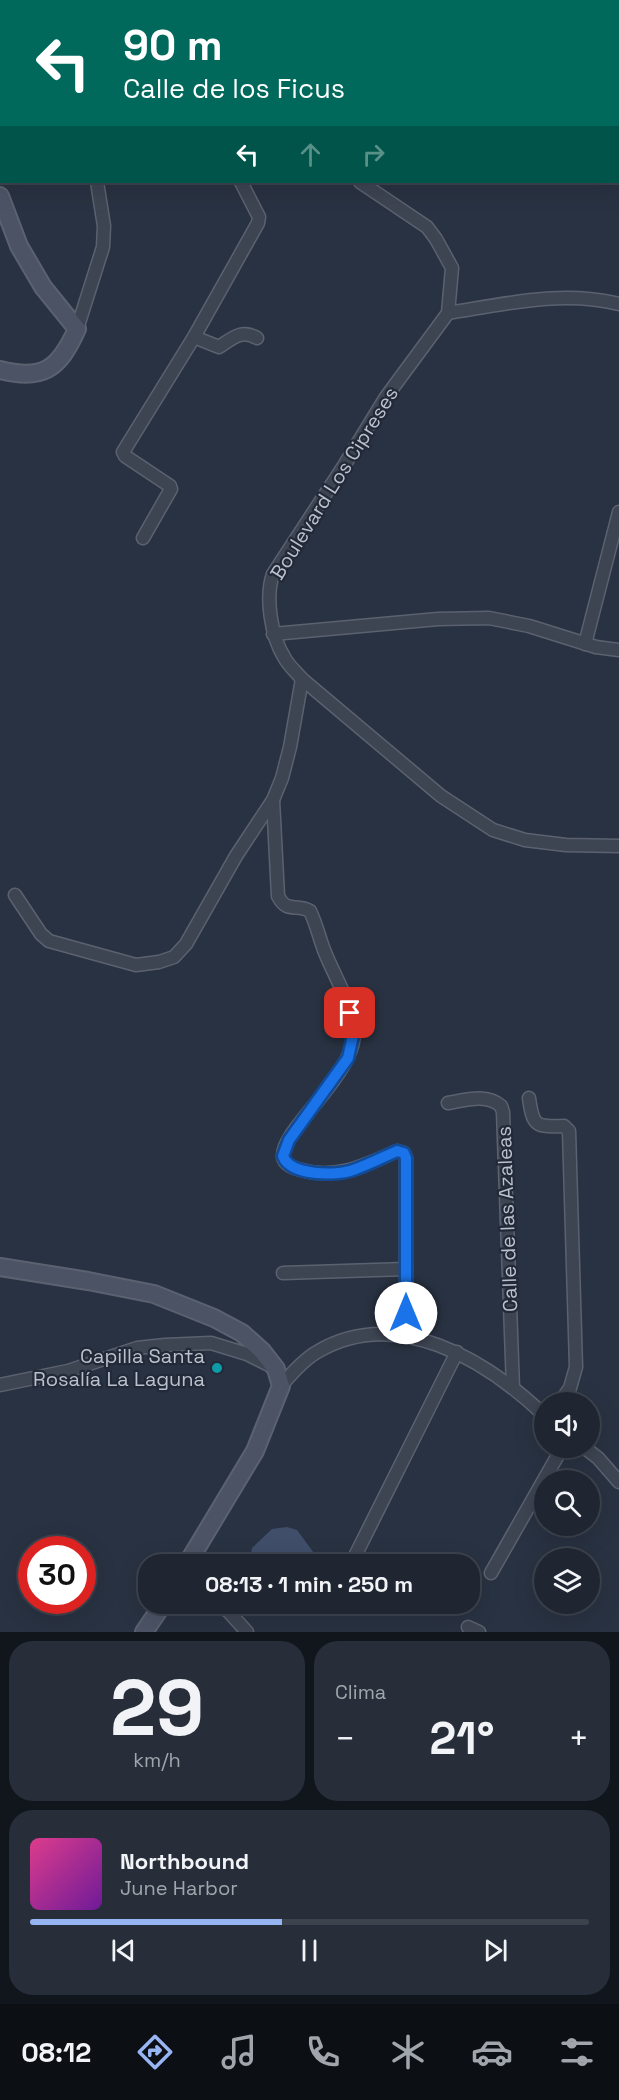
<!DOCTYPE html>
<html lang="es">
<head>
<meta charset="utf-8">
<style>
	:root { --surface:#1f2632; --page:#272e3a; --text:#f1f3f6; --muted:#a1a5ac; --line:#3c434d; --accent:#98b5f3 }
	body { margin:0; font-family:"Space Grotesk",sans-serif; background:var(--page); color:var(--text); height:100vh; display:flex; flex-direction:column; font-size:22px; white-space:nowrap }
	* { box-sizing:border-box; margin:0 }
	p { font-size:20px; color:var(--muted) }
	.icon { flex:none; width:33px; height:33px; fill:none; stroke:currentColor; stroke-width:2; stroke-linecap:round; stroke-linejoin:round }
	.map { position:relative; height:1632px; overflow:hidden }
	.panel { display:flex; flex-direction:column; gap:9px; padding:9px; background:#11151c; flex:1 }
	.panel>* { flex:none }
	.banner { position:absolute; left:0px; top:0px; width:620px; height:183px; box-shadow:0 6px 24px #0002,0 0 0 2px var(--line); background:#00695c; color:#fff; overflow:hidden }
	.buttons { position:absolute; left:534px; top:1392px; display:grid; gap:12px }
	.buttons a { display:grid; place-items:center; width:66px; height:66px; border-radius:50%; background:var(--surface); box-shadow:0 6px 24px #0002,0 0 0 2px var(--line); font-size:30px }
	.speed { position:absolute; left:18px; top:1536px; display:flex; gap:12px; font-size:30px; font-weight:700; text-align:center }
	.speed>* { display:grid; place-content:center; width:78px; height:78px; border-radius:50%; background:var(--surface); box-shadow:0 6px 24px #0002,0 0 0 2px var(--line); line-height:1 }
	.speed .limit { border:9px solid #d22; background:#fff; color:#111 }
	.pin { position:absolute; display:grid; place-items:center; width:51px; height:51px; color:#fff; margin:-26px; border-radius:12px; box-shadow:0 3px 9px #0006 }
	.me { position:absolute; width:66px; margin:-33px; rotate:0deg; stroke-linejoin:round; filter:drop-shadow(0 0 4px #0008) }
	.turn { display:flex; align-items:center; gap:21px; height:126px; padding:0 24px; font-size:27px }
	.turn .icon { width:78px; height:78px; stroke-width:2.5 }
	.turn b { display:block; font-size:42px; line-height:51px }
	.lanes { display:flex; align-items:center; height:57px; padding:0 24px; background:#0003; justify-content:center; gap:30px; direction:ltr }
	.lanes .off { opacity:.35 }
	.big { font-size:45px; font-weight:700; line-height:1.1 }
	.panel .card { flex:1; display:flex; flex-direction:column; justify-content:center; gap:9px; min-width:0; padding:0 21px; border-radius:24px; background:var(--page) }
	.panel .dial { align-items:center; gap:0 }
	.dial b { font-size:78px; line-height:1 }
	.song { display:flex; align-items:center; gap:18px }
	.cover { width:72px; height:72px; border-radius:9px; background:linear-gradient(135deg,hsl(330 70% 55%),hsl(280 70% 35%)) }
	.played { height:6px; border-radius:3px; background:linear-gradient(90deg,var(--accent) 45%,var(--line) 45%) }
	.keys { display:flex; justify-content:space-around; direction:ltr }
	.heat { display:flex; justify-content:space-between; align-items:center; font-size:33px; direction:ltr }
	.panel .tiles { flex:1; display:grid; gap:9px; grid-template-columns:1fr 1fr }
	.card:last-child { grid-column:span 2 }
	.trip { position:absolute; left:138px; top:1554px; width:342px; height:60px; border-radius:24px; background:var(--surface); box-shadow:0 6px 24px #0002,0 0 0 2px var(--line); font-weight:700; line-height:60px; text-align:center }
	.tab-bar { display:flex; height:96px; justify-content:space-around; align-items:center; background:#0c0f14; color:var(--muted) }
	.tab-bar .icon { width:42px; height:42px }
	.tab-bar .on { color:var(--accent) }
	.tab-bar b { font-size:27px; color:var(--text) }
	.map>svg:first-child { display:block }
</style>
</head>
<body>
<div class="map">
<svg width="619" height="1632" viewBox="0 0 619 1632">
	<rect width="100%" height="100%" fill="#293242"/>
	<g fill="#404e6a">
		<path d="M287,1527L297,1530L322,1564H249L252,1548L272,1529Z"/>
		<path d="M283,1604H326L321,1610C305,1611 297,1613 283,1604Z"/>
	</g>
	<g fill="none" stroke-linecap="round" stroke-linejoin="round">
		<g stroke="#5b626f" stroke-width="15">
			<g id="street">
				<path d="M112,0L114,2"/>
				<path d="M529,0L530,2"/>
				<path d="M152,2L153,0"/>
				<path d="M205,2L206,0"/>
				<path d="M288,2L292,1"/>
				<path d="M443,2L444,0"/>
				<path d="M618,67H619"/>
				<path d="M360,182L427,227L436,239L452,268L448,313L386,397L345,464L273,574C265,597 271,636 284,657C288,665 296,672 302,679L441,796L493,830L525,840L566,845L619,846"/>
				<path d="M448,313C505,304 562,290 619,304"/>
				<path d="M77,329L103,247L104,226L97,182"/>
				<path d="M194,337L219,347C233,338 241,329 257,338"/>
				<path d="M143,538L171,489L170,486L125,456L123,452L194,337L258,223L259,217L241,182"/>
				<path d="M273,634L438,619L489,618L529,626L596,647L619,650"/>
				<path d="M585,644L619,512"/>
				<path d="M273,800L278,896C287,914 296,903 310,911C316,923 319,937 324,950C333,974 353,1005 354,1031C356,1075 280,1130 283,1157C284,1165 294,1168 301,1170C337,1180 365,1165 397,1151L404,1153L406,1158V1335"/>
				<path d="M15,895L41,934L49,941L136,965L159,962L174,957L186,944L236,856L273,800L282,778L290,747L302,679"/>
				<path d="M529,1098C533,1127 536,1127 564,1126L569,1131L576,1367L570,1388L560,1402"/>
				<path d="M448,1103C465,1100 487,1093 501,1106L503,1112L513,1388"/>
				<path d="M283,1273L406,1269"/>
				<path d="M0,1385L68,1371L137,1348L165,1345L211,1343L247,1354L273,1367"/>
				<path d="M281,1386C291,1374 303,1360 317,1352C396,1305 486,1360 544,1415"/>
				<path d="M585,1448L598,1458L619,1482"/>
				<path d="M351,1564L457,1352"/>
				<path d="M491,1573L562,1448"/>
				<path d="M174,1604L200,1608L212,1604"/>
				<path d="M216,1604L228,1611L247,1632"/>
				<path d="M468,1627L479,1632"/>
			</g>
		</g>
		<g stroke="#5b626f" stroke-width="20">
			<g id="secondary">
				<path d="M0,196L19,246L43,287L77,329C59,369 43,381 0,370"/>
				<path d="M0,1267L88,1281L154,1294L214,1318L242,1333L262,1351L276,1369L281,1386L255,1451L187,1564"/>
				<path d="M144,1632L163,1604"/>
			</g>
		</g>
		<use href="#street" stroke="#3d4452" stroke-width="12"/>
		<use href="#secondary" stroke="#4b5365" stroke-width="16"/>
	</g>
	<g fill="none" stroke-linecap="round" stroke-linejoin="round">
		<g stroke="#114b97" stroke-width="15">
			<path id="route" d="M350,1013L354,1031L348,1058L289,1140L283,1156C290,1176 336,1176 353,1170C368,1165 383,1157 397,1151L404,1153L406,1158V1313"/>
		</g>
		<use href="#route" stroke="#1a73e8" stroke-width="10"/>
	</g>
	<circle fill="#0f9aa8" stroke="#222938" stroke-width="2" cx="217" cy="1368" r="6"/>
	<g text-anchor="middle" dominant-baseline="central" stroke-width="4.5" stroke-linejoin="round" paint-order="stroke">
		<g font-size="20" fill="#bac0cc" stroke="#222938">
			<text transform="translate(334 483) rotate(-58)">Boulevard Los Cipreses</text>
			<text transform="translate(507 1219) rotate(-92)">Calle de las Azaleas</text>
		</g>
		<g font-size="20" fill="#bac0cc" stroke="#222938" text-anchor="end">
			<text x="205" y="1356">Capilla Santa<tspan x="205" dy="23">Rosalía La Laguna</tspan></text>
		</g>
	</g>
</svg>
<div class="buttons">
<a><svg class="icon" aria-label="sound" viewBox="0 0 24 24"><path d="M4 9h4l5-4v14l-5-4H4zM17 9q2 3 0 6"/></svg></a>
<a><svg class="icon" aria-label="search" viewBox="0 0 24 24"><circle cx="10" cy="10" r="6"/><path d="M15 15l6 6"/></svg></a>
<a><svg class="icon" aria-label="layers" viewBox="0 0 24 24"><path d="M12 4l9 5-9 5-9-5zM3 14l9 5 9-5"/></svg></a>
</div>
<div class="speed"><div class="limit">30</div></div>
<div class="pin" style="left:350px;top:1013px;background:#d93025"><svg class="icon" aria-label="arrive" viewBox="0 0 24 24"><path d="M6 21V4h12l-3 4 3 4H6"/></svg></div>
<svg class="me" style="left:406px;top:1313px" viewBox="-20 -20 40 40"><circle r="19" fill="#fff"/><path d="M0-13L10 11 0 6-10 11z" fill="#1a73e8"/></svg>
<div class="trip">08:13 · 1 min · 250 m</div>
<div class="banner">
<div class="turn"><svg class="icon" aria-label="left" viewBox="0 0 24 24"><path d="M17 20v-9H6M10 6l-5 5 5 5"/></svg><div><b>90 m</b>Calle de los Ficus</div></div>
<div class="lanes"><svg class="icon" aria-label="left" viewBox="0 0 24 24"><path d="M17 20v-9H6M10 6l-5 5 5 5"/></svg><svg class="icon off" aria-label="ahead" viewBox="0 0 24 24"><path d="M12 20V5M6 11l6-6 6 6"/></svg><svg class="icon off" aria-label="right" viewBox="0 0 24 24"><path d="M7 20v-9h11M14 6l5 5-5 5"/></svg></div>
</div>
</div>
<section class="panel">
<div class="tiles">
<div class="card dial"><b>29</b><p>km/h</p></div>
<div class="card"><p>Clima</p>
<div class="heat"><a>−</a><b class="big">21°</b><a>+</a></div>
</div>
<div class="card">
<div class="song"><i class="cover"></i><div><b>Northbound</b><p>June Harbor</p></div></div>
<div class="played"></div>
<div class="keys"><svg class="icon" aria-label="previous" viewBox="0 0 24 24"><path d="M18 5L8 12l10 7zM5 5v14"/></svg><svg class="icon" aria-label="pause" viewBox="0 0 24 24"><path d="M8 5v14M16 5v14"/></svg><svg class="icon" aria-label="next" viewBox="0 0 24 24"><path d="M6 5l10 7-10 7zM19 5v14"/></svg></div>
</div>
</div>
</section>
<nav class="tab-bar">
<b>08:12</b>
<svg class="icon on" aria-label="directions" viewBox="0 0 24 24"><path d="M12 3l9 9-9 9-9-9zM9 14v-3h6M13 9l2 2-2 2"/></svg>
<svg class="icon" aria-label="music" viewBox="0 0 24 24"><path d="M9 18V5l10-2v13"/><circle cx="6" cy="18" r="3"/><circle cx="16" cy="16" r="3"/></svg>
<svg class="icon" aria-label="phone" viewBox="0 0 24 24"><path d="M5 4h4l2 5-3 2q2 4 5 5l2-3 5 2v4C11 20 4 13 5 4z"/></svg>
<svg class="icon" aria-label="climate" viewBox="0 0 24 24"><path d="M12 3v18M4 7l16 10M4 17L20 7"/></svg>
<svg class="icon" aria-label="car" viewBox="0 0 24 24"><path d="M5 17H2v-5l4-1 3-4h7l3 4 3 1v5h-3M9 17h6M6 11h13"/><circle cx="7" cy="17" r="2"/><circle cx="17" cy="17" r="2"/></svg>
<svg class="icon" aria-label="filters" viewBox="0 0 24 24"><path d="M4 7h16M4 17h16"/><circle cx="9" cy="7" r="2"/><circle cx="15" cy="17" r="2"/></svg>
</nav>
</body>
</html>
